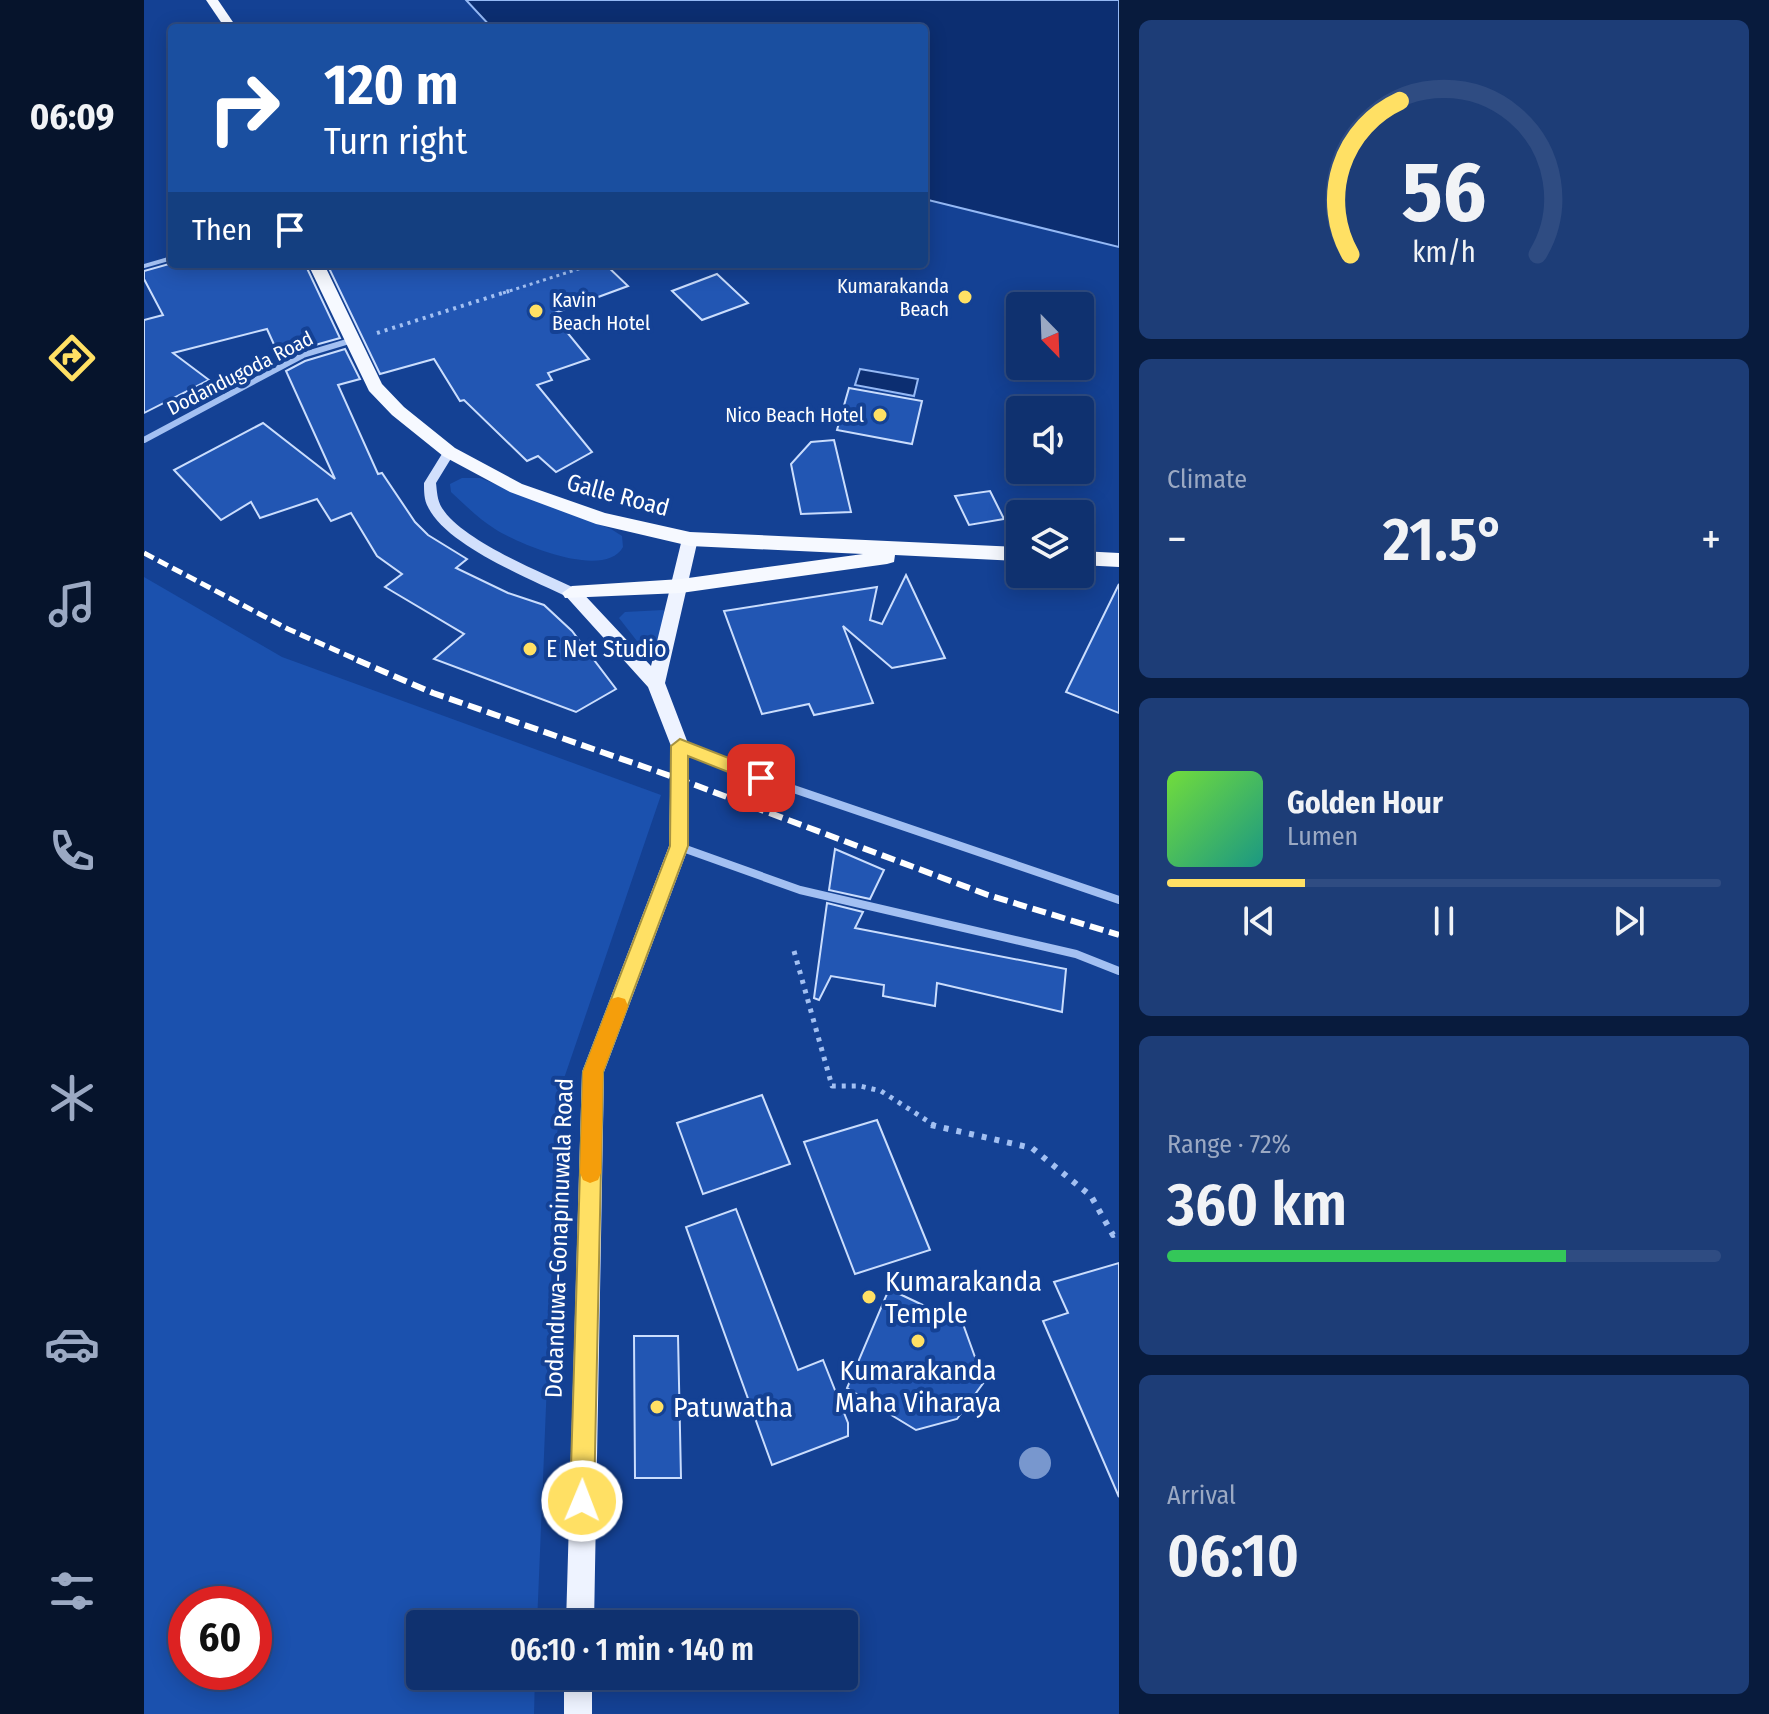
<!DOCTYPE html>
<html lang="en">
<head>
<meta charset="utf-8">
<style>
	:root { --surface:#0f316f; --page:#1d3d77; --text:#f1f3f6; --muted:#9ba9c3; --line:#2f4c82; --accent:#ffe064 }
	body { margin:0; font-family:"Fira Sans Condensed",sans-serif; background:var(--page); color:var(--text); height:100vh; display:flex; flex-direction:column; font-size:30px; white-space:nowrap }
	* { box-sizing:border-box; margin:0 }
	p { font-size:26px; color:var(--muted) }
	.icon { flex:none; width:44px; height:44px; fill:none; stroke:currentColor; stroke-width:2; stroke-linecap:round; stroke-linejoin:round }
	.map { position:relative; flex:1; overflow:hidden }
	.drawer { display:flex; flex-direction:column; gap:20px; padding:20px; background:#081b3d; width:650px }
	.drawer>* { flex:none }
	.top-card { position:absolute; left:24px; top:24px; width:760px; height:244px; border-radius:8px; box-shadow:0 4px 20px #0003,0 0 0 2px var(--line); background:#1a4fa0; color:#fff; overflow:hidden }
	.needle { width:52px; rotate:157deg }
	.controls { position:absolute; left:862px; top:292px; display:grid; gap:16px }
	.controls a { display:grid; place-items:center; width:88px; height:88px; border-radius:8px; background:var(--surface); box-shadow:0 4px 20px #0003,0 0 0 2px var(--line); font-size:40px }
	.speed { position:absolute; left:24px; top:1586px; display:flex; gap:16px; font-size:40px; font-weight:700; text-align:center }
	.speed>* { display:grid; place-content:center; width:104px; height:104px; border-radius:50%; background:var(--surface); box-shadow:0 4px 20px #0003,0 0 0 2px var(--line); line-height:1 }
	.speed .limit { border:12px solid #d22; background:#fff; color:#111 }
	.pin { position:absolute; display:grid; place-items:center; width:68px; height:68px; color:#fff; margin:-34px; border-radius:16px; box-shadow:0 4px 12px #0006 }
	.me { position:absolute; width:88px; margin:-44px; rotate:1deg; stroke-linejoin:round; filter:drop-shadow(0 0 6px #0008) }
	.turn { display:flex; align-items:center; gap:28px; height:168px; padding:0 24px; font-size:36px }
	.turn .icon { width:104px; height:104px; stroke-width:2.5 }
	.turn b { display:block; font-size:56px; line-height:68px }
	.then { display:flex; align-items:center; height:76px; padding:0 24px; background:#0003; gap:16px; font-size:30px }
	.big { font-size:60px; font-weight:600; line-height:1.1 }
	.drawer .tile { flex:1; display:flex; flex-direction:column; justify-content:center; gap:12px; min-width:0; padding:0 28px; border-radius:12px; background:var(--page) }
	.drawer .dial { align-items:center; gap:0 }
	.dial svg { height:208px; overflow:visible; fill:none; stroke:var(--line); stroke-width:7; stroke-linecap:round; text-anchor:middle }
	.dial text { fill:var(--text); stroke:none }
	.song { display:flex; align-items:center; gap:24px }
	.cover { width:96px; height:96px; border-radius:12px; background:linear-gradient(135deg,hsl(100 70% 55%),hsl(170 70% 35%)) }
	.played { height:8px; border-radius:4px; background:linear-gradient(90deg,var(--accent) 25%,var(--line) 25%) }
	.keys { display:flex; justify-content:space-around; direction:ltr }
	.heat { display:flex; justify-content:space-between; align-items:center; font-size:44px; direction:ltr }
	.charge { height:12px; border-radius:6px; background:linear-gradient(90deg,#34c759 72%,var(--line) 0) }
	.trip { position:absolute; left:262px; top:1610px; width:452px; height:80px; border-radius:8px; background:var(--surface); box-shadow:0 4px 20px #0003,0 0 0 2px var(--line); font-weight:600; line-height:80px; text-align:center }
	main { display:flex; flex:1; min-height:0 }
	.tabs { display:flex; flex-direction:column; width:144px; justify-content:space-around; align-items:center; background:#06142c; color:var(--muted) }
	.tabs .icon { width:56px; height:56px }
	.tabs .selected { color:var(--accent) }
	.tabs b { font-size:36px; color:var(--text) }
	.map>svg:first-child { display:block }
</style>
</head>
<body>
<main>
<nav class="tabs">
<b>06:09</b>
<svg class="icon selected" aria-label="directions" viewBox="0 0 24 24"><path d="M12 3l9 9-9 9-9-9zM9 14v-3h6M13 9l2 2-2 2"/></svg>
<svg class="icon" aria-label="music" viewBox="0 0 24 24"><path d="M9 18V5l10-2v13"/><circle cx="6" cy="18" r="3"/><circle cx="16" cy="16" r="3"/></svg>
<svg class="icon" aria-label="phone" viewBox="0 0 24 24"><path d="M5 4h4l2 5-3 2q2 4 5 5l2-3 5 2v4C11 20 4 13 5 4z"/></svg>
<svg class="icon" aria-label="climate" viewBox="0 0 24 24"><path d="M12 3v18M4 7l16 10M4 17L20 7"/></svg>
<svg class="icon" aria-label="car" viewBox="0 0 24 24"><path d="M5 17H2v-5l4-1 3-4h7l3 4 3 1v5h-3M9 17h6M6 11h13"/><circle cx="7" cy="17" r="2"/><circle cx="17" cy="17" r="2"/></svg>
<svg class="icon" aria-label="filters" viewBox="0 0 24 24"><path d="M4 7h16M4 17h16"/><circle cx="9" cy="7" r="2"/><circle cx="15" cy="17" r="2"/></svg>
</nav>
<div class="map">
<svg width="975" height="1714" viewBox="0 0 975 1714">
	<rect width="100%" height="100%" fill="#144194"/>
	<g fill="#1b51ae" fill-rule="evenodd">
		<path d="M318,478H336L467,529L478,536L479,547C461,580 376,545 351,529C335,519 321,505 307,492L306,484Z"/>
		<path d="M0,577L138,657L517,795L415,1093L393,1624H276V1676H391L390,1714H0ZM42,1604H110V1672H42Z"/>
		<path d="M519,610L523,614L513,648L500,650L475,618L481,612Z"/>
	</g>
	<g fill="#0c2e71" stroke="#95b9f5" stroke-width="2">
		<path d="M322,0H975V247L780,199V28H348Z"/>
		<path d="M716,369L774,379L770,396L711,385Z"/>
	</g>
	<g fill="#2256b3" stroke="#caddfd" stroke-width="2">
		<path d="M25,264H161L196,338L157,349L137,360L123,329L29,353L65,380L0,413V320L19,315L0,279V271Z"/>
		<path d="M183,264H461L484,286L408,314L445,359L404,373L408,380L393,385L448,452L412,472L394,456L383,461L320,400L316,401L290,359L236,374Z"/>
		<path d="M573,274L604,303L558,320L528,291Z"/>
		<path d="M201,349L216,379L194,385L234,474L238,473L271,522L284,535L323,559L312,568L364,593L400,605L428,631L472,689L432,712L290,659L320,634L241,587L258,574L233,556L207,513L187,521L173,499L116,518L107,502L77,520L30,470L119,423L191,479L142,371L161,361Z"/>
		<path d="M705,388L778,401L768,444L693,430Z"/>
		<path d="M690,440L707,512L657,514L647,464L667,442Z"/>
		<path d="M846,491L860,519L825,525L811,496Z"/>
		<path d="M762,575L801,658L748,668L699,626L729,703L670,715L665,704L618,714L580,611L733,587L726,620L738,624Z"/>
		<path d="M975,584V713L922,692Z"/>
		<path d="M691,849L740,870L726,899L685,890Z"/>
		<path d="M683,903L719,912L711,928L922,969L918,1012L793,983L791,1006L739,996L740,985L687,976L675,1000L670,998Z"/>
		<path d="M618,1095L646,1164L559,1194L533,1123Z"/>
		<path d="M733,1120L786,1250L711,1274L660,1142Z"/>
		<path d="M592,1209L654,1370L679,1360L704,1423V1436L628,1465L542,1227Z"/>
		<path d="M975,1263V1497L899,1321L924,1313L910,1282Z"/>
		<path d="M745,1289L819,1324L840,1382L813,1419L772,1430L703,1388Z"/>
		<path d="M490,1336H534L537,1478H491Z"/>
	</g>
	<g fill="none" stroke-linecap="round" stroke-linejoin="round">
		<path stroke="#a3c0f2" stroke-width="3" stroke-dasharray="3 4" stroke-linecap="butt" d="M359,293L450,264"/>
		<path stroke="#a3c0f2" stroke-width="4" stroke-dasharray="3 5" stroke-linecap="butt" d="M233,333L365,291"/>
		<path stroke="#a3c0f2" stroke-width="5" stroke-dasharray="4 6" stroke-linecap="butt" d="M650,951L688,1086H716L737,1091L793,1127"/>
		<path stroke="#a3c0f2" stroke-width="6" stroke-dasharray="5 8" stroke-linecap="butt" d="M787,1125L888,1148L947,1196L969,1235L975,1233"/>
		<path stroke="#a3c0f2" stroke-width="4" d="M0,266L28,258"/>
		<path stroke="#a3c0f2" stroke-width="6" d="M0,440L159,355L209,340"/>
		<g stroke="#a3c0f2" stroke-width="8">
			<path d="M538,747L588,768L975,900"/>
			<path d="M536,847L656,890L932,954L975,971"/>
		</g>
		<path fill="#d2e0fc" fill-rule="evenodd" d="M305,448L311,452L292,483C293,491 293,500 298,508C319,541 397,572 433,589L435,593L433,597H423C386,579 302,545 284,507C280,500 280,491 280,483L301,449Z"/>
		<g fill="#eef3ff" fill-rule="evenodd">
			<path d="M546,533L554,539L521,683L545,746V846L460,1072L450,1624H422L438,1072L525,846L527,746L504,687L419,593L428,587L434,588L507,666L538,539Z"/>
			<rect x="420" y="1676" width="28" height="38"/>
		</g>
		<g fill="#f6f9ff" fill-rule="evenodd">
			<path d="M62,0H74L93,28H81Z"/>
			<path d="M164,264H180L238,384L260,407L311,448L378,484L461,513L546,532L876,547V561L751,555L750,562L743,564L537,593L421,598L418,593L428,586L537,579L719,554L546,546L452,524L366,492L299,456L248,415L225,391Z"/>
			<path d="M936,551L975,553V567L936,565Z"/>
		</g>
		<path stroke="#fff" stroke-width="5" stroke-dasharray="11 5" stroke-linecap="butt" d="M0,553L144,629L218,662"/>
		<path stroke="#fff" stroke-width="6" stroke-dasharray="14 6" stroke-linecap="butt" d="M213,660L289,693L535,779L844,895L975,935"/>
	</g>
	<circle fill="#7897ce" cx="891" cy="1463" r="16"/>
	<path fill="#ffe064" stroke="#a69241" stroke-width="2" d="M536,739L623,773L625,778L617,785L544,756V846L459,1072L450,1501L447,1510L438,1513L430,1510L426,1501L439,1072L526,846L527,746Z"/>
	<path fill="#f59e0b" d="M474,997L481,999L484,1006L459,1072L457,1173L454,1180L446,1183L439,1180L436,1173L439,1072L467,999Z"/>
	<g fill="#ffe064" stroke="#144194" stroke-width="3">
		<circle cx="821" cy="297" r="8"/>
		<circle cx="392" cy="311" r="8"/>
		<circle cx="736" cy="415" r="8"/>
		<circle cx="386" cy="649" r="8"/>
		<circle cx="725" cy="1297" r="8"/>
		<circle cx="774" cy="1341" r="8"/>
		<circle cx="513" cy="1407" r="8"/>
	</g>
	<g text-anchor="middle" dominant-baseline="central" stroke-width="8" stroke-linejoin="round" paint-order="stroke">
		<g font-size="20" fill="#fff" stroke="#144194" text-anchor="end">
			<text x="805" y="286">Kumarakanda<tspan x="805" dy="23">Beach</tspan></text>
			<text x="408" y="300" text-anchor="start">Kavin<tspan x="408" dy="23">Beach Hotel</tspan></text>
			<text x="720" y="415">Nico Beach Hotel</text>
		</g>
		<g font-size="20" fill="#fff" stroke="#144194">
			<text transform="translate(96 373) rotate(-27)">Dodandugoda Road</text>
		</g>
		<g font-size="24" fill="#fff" stroke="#144194">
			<text transform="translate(474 495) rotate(15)">Galle Road</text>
			<text transform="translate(415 1238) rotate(-88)">Dodanduwa-Gonapinuwala Road</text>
		</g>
		<g font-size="24" fill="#fff" stroke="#144194" text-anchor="start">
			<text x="402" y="649">E Net Studio</text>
		</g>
		<g font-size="28" fill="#fff" stroke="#144194" text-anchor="start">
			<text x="741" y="1281">Kumarakanda<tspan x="741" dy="32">Temple</tspan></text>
			<text x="774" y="1370" text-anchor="middle">Kumarakanda<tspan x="774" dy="32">Maha Viharaya</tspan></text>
			<text x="529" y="1407">Patuwatha</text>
		</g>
	</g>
</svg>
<div class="controls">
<a><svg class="needle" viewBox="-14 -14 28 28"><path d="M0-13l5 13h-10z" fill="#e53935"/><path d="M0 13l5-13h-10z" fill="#9ba9c3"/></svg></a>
<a><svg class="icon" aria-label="sound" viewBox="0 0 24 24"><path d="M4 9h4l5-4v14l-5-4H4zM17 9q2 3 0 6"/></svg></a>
<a><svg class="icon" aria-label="layers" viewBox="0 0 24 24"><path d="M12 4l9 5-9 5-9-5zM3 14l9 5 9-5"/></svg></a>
</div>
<div class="speed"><div class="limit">60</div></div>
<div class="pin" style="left:617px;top:778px;background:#d93025"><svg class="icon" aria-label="arrive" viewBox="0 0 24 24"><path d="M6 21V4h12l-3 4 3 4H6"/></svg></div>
<svg class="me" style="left:438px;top:1501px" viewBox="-20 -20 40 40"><circle r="17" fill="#ffe064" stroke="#fff" stroke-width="3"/><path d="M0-11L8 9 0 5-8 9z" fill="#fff"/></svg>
<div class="trip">06:10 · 1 min · 140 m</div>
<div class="top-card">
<div class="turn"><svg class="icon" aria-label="right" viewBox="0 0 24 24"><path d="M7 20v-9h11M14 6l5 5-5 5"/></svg><div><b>120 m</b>Turn right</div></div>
<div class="then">Then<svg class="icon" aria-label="arrive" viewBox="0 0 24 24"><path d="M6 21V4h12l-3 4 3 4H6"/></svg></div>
</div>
</div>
<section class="drawer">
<div class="tile dial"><svg viewBox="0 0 100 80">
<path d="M14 69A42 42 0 1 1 86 69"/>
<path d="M14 69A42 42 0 0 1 33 10" stroke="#ffe064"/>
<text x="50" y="56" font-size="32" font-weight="700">56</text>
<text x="50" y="72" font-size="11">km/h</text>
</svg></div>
<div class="tile"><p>Climate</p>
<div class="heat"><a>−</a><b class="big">21.5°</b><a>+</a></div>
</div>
<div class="tile">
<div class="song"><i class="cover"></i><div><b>Golden Hour</b><p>Lumen</p></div></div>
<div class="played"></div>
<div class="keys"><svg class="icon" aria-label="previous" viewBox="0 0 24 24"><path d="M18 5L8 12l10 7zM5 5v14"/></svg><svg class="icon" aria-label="pause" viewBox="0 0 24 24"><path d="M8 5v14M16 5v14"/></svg><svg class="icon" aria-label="next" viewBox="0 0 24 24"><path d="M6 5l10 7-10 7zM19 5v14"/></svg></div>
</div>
<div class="tile"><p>Range · 72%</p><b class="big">360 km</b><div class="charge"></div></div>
<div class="tile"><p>Arrival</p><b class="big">06:10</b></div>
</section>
</main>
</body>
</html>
